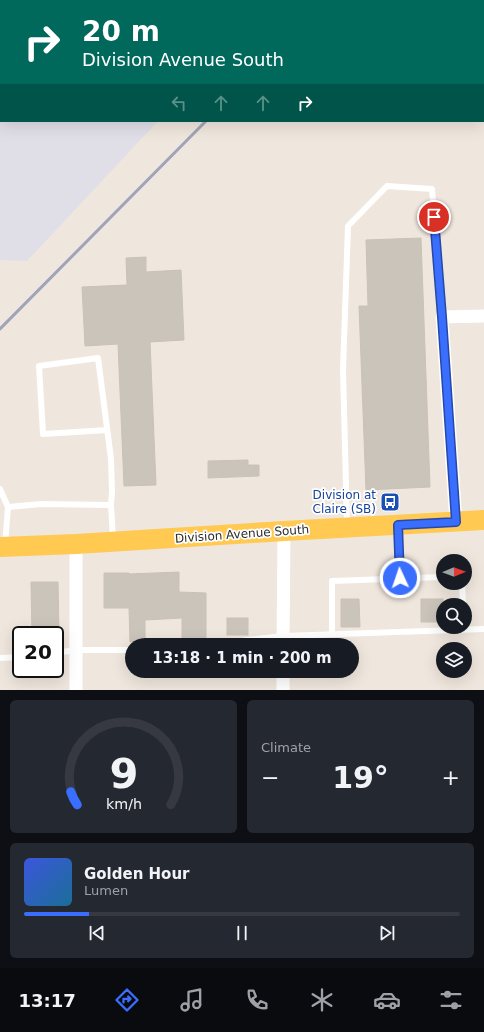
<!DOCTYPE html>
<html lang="en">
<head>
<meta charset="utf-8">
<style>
	:root { --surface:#171b24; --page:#242831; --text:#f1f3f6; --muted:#9ea1a6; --line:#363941; --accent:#3a6eff }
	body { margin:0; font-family:"DejaVu Sans",sans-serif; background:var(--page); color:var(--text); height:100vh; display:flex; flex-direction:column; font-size:15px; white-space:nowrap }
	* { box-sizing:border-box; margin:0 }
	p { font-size:13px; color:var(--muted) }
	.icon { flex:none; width:22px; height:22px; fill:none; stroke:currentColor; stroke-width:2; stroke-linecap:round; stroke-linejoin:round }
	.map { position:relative; height:690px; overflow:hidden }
	.details { display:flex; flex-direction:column; gap:10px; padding:10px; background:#0d0f14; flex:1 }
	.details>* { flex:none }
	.guide { position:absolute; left:0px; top:0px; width:484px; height:122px; box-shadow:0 4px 16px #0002; background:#00695c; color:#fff; overflow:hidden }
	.needle { width:26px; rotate:89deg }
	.tools { position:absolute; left:436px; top:554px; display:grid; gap:8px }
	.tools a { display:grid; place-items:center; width:36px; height:36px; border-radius:50%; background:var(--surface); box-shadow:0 4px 16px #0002; font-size:20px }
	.speed { position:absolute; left:12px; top:626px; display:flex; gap:8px; font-size:20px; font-weight:700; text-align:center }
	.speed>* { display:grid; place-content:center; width:52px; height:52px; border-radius:50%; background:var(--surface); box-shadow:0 4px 16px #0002; line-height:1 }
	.speed .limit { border:2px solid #111; border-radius:6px; background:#fff; color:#111 }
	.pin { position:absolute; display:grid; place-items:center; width:34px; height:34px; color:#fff; margin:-17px; border:2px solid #fff; border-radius:50%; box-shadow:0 1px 4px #0007 }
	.me { position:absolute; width:44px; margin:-22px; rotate:357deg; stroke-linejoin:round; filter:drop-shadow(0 0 3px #0008) }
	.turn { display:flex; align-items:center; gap:14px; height:84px; padding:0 16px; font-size:18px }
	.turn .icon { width:52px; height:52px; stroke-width:2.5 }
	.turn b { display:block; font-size:28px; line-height:34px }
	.lanes { display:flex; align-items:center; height:38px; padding:0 16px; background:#0003; justify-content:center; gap:20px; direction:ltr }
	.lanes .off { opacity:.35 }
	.big { font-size:30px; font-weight:700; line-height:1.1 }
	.details .tile { flex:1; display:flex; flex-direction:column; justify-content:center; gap:6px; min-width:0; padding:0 14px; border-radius:6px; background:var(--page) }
	.details .dial { align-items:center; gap:0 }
	.dial svg { height:104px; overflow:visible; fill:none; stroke:var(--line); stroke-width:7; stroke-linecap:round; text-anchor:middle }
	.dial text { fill:var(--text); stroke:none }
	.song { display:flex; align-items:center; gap:12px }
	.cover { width:48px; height:48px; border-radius:6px; background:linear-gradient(135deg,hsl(230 70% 55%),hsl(200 70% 35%)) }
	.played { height:4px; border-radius:2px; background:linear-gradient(90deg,var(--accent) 15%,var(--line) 15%) }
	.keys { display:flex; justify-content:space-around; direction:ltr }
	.heat { display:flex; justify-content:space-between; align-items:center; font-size:22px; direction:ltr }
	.details .tiles { flex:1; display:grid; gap:10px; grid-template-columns:1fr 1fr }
	.tile:last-child { grid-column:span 2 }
	.trip { position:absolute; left:125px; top:638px; width:234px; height:40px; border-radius:20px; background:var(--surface); box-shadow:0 4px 16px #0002; font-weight:700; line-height:40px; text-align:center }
	.tabs { display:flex; height:64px; justify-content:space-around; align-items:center; background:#090b0e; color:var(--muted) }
	.tabs .icon { width:28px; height:28px }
	.tabs .on { color:var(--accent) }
	.tabs b { font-size:18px; color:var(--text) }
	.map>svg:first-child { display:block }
</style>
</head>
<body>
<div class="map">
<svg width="484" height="690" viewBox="0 0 484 690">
	<rect width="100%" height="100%" fill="#efe6dd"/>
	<path fill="#e0dee7" d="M0,0H271L270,1H1V121H158L27,261L0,260Z"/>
	<g fill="#cac4bb" stroke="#cbc2b6">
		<path d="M421,238L430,487L366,490L359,306H368L366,240Z"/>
		<path d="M146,257V272L181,270L184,340L150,342L156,485L124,486L118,344L85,346L82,287L127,285L126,258Z"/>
		<path d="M248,460V465H259V476L208,478V461Z"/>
		<path d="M179,572V592L206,593V645H182V618L145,620V641L130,642L129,608H104V573H129V574Z"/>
		<path d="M31,582H58L59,635H32Z"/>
		<path d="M341,599H359L360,627H341Z"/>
		<rect x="421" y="599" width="22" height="23"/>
		<rect x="227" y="618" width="21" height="17"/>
	</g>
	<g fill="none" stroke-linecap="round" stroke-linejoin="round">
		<g stroke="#fff" stroke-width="6">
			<path d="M107,430L43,434L39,366L98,358L111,459L112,491L111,505L113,538"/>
			<path d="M0,489L8,507"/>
			<path d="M347,524L343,370L348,226L387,186L432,189L442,317"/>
			<path d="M398,527L400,578"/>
			<path d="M5,545L8,507L41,504L111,505"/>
			<path d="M462,583L463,605"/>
			<path d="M332,634V581L443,577"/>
			<path d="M228,645L247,640L283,636L484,629"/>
			<path d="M55,653L76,650H132"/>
			<path d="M0,658L21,657"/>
		</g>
		<g stroke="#fff" stroke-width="13">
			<path d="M456,522L442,317L484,316"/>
			<path d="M76,544V690"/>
			<path d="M283,645L284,531"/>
			<path d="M283,690V671"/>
		</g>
		<path stroke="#ffc952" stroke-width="20" d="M0,547L76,544L284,531L484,520"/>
		<g stroke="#9fa4b8" stroke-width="3">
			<path d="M326,1L327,0"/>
			<path d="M0,329L206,121"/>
		</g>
	</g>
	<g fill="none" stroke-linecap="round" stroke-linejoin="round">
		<g stroke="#2648a6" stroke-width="10">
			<path id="route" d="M400,578L398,525L456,522L442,317L434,217"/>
		</g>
		<use href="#route" stroke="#3a6eff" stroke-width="7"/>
	</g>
	<defs>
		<g id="bus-square" transform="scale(1)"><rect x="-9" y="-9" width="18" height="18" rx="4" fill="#1a4fb4" stroke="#fff"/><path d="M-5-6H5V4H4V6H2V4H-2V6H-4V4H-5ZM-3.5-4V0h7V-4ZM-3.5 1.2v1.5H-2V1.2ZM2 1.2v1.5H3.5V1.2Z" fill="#fff"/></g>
	</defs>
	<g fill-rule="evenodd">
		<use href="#bus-square" x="390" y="502"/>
	</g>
	<g text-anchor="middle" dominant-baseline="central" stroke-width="3.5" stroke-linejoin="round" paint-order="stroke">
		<g font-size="12" fill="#164399" stroke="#fff" text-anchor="end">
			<text x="376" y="495">Division at<tspan x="376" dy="14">Claire (SB)</tspan></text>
		</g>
		<g font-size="12" fill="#2c2c2c" stroke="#fff">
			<text transform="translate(242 534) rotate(-4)">Division Avenue South</text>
		</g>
	</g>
</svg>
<div class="tools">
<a><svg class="needle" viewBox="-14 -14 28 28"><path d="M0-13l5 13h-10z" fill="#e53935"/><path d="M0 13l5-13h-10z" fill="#9ea1a6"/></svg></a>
<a><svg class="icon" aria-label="search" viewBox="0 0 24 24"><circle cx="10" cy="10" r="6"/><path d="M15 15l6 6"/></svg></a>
<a><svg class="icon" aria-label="layers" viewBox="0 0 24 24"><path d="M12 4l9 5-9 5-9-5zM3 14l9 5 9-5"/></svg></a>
</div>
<div class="speed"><div class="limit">20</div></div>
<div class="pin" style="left:434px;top:217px;background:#d93025"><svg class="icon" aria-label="arrive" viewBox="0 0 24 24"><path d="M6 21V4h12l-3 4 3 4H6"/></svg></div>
<svg class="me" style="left:400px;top:578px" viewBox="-20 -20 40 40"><circle r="17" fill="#3a6eff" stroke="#fff" stroke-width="3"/><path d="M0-11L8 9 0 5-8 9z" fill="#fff"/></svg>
<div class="trip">13:18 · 1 min · 200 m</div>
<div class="guide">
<div class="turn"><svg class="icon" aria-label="right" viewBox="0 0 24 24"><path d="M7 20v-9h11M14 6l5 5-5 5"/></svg><div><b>20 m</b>Division Avenue South</div></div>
<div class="lanes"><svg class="icon off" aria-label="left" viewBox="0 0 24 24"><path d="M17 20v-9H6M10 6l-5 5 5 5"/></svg><svg class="icon off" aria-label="ahead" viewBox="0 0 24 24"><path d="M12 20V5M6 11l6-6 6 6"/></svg><svg class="icon off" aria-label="ahead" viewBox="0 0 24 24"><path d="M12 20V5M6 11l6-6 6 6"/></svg><svg class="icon" aria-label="right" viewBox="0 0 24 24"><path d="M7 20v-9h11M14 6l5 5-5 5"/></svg></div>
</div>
</div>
<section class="details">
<div class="tiles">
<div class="tile dial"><svg viewBox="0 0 100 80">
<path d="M14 69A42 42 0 1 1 86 69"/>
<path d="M14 69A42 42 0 0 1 9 59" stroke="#3a6eff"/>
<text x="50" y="56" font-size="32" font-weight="700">9</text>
<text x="50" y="72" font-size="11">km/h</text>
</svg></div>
<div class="tile"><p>Climate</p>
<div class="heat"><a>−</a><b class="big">19°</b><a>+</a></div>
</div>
<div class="tile">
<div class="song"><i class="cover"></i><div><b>Golden Hour</b><p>Lumen</p></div></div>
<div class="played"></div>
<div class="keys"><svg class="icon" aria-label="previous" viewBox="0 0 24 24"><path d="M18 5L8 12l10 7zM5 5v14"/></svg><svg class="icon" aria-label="pause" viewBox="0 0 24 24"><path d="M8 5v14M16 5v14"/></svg><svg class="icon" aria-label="next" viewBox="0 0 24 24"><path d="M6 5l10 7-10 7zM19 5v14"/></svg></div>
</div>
</div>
</section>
<nav class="tabs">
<b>13:17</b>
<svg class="icon on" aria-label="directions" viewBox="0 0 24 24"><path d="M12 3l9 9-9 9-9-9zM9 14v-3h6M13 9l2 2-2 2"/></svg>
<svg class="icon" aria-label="music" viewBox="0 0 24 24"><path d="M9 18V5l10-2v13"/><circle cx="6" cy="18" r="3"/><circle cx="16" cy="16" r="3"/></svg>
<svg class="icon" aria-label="phone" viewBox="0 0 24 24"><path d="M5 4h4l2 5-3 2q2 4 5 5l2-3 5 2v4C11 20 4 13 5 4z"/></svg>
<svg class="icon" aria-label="climate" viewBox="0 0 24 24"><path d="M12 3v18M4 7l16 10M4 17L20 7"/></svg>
<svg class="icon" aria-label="car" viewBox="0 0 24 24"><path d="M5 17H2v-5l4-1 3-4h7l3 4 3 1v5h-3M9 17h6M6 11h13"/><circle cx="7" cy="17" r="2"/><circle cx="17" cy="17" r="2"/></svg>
<svg class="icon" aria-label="filters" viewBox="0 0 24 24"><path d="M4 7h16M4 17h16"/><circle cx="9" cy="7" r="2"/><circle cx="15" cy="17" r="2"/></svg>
</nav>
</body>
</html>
